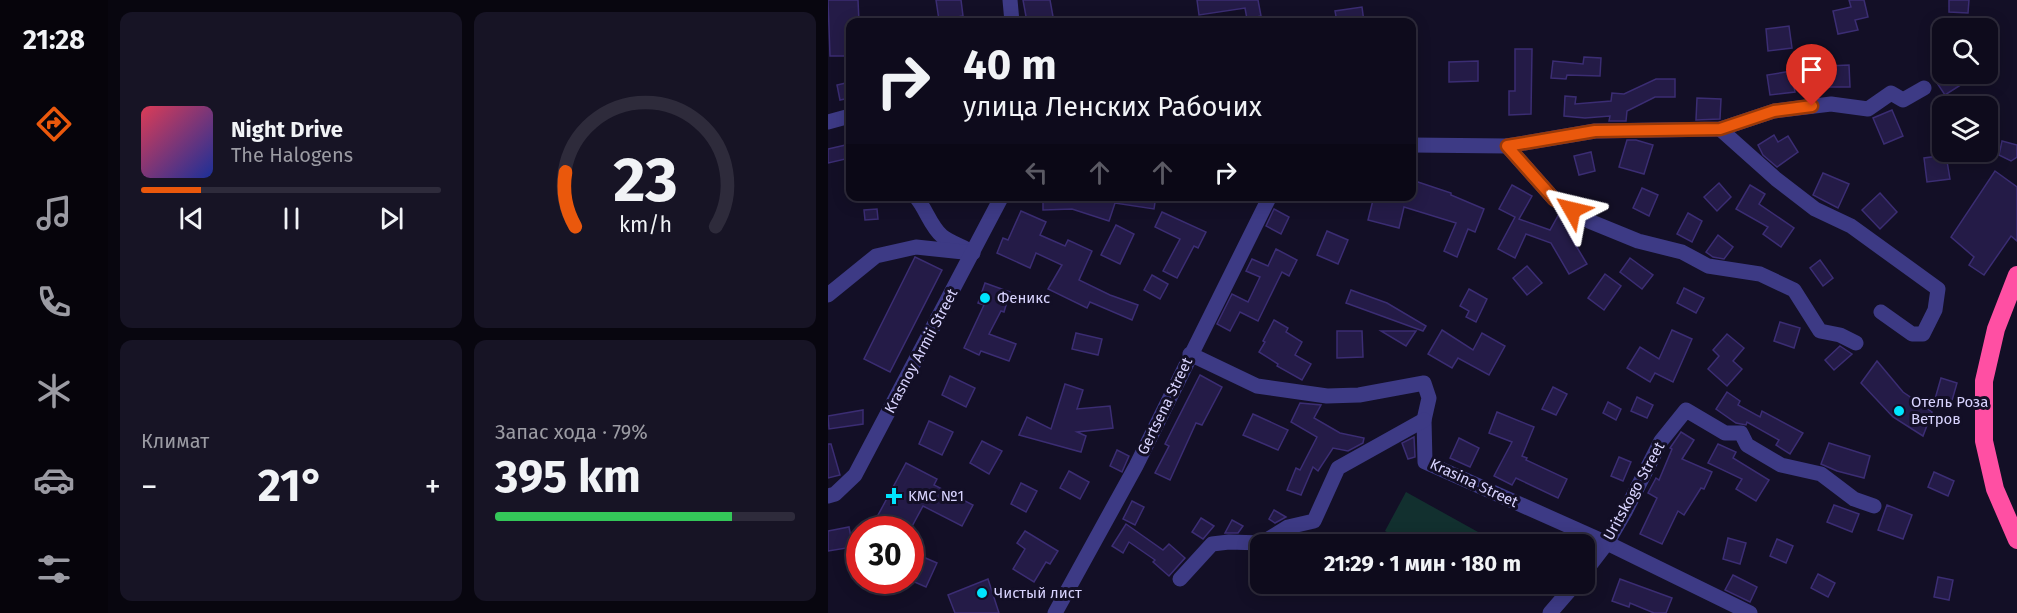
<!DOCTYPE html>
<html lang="ru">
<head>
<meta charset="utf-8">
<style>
	:root { --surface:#0e0b1c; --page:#171425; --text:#f1f3f6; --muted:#9b9ba3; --line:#2e2b3b; --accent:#ea580c }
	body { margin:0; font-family:"Fira Sans",sans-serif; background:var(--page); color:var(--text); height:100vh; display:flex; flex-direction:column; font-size:22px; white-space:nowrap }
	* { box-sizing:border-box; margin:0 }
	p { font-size:20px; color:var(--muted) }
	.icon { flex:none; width:33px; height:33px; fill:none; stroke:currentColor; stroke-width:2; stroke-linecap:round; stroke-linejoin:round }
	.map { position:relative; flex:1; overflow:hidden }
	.side { display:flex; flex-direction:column; gap:12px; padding:12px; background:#08060f; width:720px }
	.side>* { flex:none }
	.guide { position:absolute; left:18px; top:18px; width:570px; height:183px; border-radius:12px; box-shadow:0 3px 15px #0003,0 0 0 2px var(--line); background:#0e0b1c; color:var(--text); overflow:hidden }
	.controls { position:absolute; left:1104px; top:18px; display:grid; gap:12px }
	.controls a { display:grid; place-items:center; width:66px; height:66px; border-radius:12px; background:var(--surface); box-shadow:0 3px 15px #0003,0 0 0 2px var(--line); font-size:30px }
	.speed { position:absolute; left:18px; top:516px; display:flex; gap:12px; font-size:30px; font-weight:700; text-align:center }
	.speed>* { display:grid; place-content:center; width:78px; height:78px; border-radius:50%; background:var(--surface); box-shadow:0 3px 15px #0003,0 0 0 2px var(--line); line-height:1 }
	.speed .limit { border:9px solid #d22; background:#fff; color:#111 }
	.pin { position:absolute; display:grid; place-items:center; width:51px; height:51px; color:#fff; margin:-62px -26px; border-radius:50% 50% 50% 0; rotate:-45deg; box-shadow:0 0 6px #0007 }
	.pin .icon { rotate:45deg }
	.me { position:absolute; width:66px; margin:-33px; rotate:307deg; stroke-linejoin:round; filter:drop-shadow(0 0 4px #0008) }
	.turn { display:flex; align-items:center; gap:21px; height:126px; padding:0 18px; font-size:27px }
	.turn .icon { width:78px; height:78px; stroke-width:2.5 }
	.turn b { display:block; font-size:42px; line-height:51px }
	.lanes { display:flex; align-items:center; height:57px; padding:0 18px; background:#0003; justify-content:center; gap:30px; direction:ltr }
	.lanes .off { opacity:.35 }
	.big { font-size:45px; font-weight:700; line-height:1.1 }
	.side .card { flex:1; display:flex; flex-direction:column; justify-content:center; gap:9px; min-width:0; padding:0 21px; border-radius:12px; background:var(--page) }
	.side .dial { align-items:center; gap:0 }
	.dial svg { height:156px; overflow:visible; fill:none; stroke:var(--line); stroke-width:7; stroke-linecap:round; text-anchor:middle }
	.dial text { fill:var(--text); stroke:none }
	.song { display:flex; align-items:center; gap:18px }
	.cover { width:72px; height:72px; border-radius:9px; background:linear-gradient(135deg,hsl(350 70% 55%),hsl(230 70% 35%)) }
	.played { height:6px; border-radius:3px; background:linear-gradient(90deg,var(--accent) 20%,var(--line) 20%) }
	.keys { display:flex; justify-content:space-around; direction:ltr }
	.heat { display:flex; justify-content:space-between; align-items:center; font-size:33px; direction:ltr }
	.charge { height:9px; border-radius:4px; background:linear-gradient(90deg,#34c759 79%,var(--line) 0) }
	.side .tiles { flex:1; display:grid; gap:12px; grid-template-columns:repeat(2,1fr) }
	.trip { position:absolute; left:422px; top:534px; width:345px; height:60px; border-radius:12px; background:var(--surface); box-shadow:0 3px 15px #0003,0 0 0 2px var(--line); font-weight:700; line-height:60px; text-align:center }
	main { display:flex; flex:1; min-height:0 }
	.tabs { display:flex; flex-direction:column; width:108px; justify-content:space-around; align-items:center; background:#06040b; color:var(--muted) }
	.tabs .icon { width:42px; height:42px }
	.tabs .on { color:var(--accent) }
	.tabs b { font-size:27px; color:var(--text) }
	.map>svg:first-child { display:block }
</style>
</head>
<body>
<main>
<nav class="tabs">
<b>21:28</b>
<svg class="icon on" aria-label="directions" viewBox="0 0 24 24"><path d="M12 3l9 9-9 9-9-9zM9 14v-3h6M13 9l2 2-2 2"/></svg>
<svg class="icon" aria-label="music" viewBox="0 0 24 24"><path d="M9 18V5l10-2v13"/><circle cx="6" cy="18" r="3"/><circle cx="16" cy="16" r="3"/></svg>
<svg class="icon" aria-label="phone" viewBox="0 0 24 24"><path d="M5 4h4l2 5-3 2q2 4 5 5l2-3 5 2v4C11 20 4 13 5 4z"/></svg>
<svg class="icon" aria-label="climate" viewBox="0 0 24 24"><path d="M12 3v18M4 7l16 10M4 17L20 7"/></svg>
<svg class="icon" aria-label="car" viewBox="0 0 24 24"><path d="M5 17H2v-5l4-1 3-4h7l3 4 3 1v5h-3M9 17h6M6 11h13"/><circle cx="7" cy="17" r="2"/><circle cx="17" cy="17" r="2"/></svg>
<svg class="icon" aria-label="filters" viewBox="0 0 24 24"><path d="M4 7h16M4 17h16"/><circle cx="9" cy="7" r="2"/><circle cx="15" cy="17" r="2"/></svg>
</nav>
<section class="side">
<div class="tiles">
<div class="card">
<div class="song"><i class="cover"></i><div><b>Night Drive</b><p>The Halogens</p></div></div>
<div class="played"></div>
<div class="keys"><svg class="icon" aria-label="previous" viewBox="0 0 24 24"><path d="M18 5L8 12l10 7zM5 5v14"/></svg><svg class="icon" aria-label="pause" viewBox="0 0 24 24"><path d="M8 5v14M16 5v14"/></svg><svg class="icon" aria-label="next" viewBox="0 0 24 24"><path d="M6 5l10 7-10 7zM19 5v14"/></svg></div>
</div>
<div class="card dial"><svg viewBox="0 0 100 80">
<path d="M14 69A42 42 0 1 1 86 69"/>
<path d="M14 69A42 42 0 0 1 9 41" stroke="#ea580c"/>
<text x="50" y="56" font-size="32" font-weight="700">23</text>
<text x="50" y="72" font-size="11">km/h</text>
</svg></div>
<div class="card"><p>Климат</p>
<div class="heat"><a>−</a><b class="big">21°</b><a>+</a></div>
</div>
<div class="card"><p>Запас хода · 79%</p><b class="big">395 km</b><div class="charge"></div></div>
</div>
</section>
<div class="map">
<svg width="1189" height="613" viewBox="0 0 1189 613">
	<rect width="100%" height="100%" fill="#130f26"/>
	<path fill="#12302f" d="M578,492L659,537L655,544H581L557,531Z"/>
	<g fill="#241b47" stroke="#3b2d73" stroke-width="1.5">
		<path d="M0,0H30L31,22H22V56H2Z"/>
		<path d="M108,0H133L135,16L111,20Z"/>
		<path d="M195,0H222L226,22H199Z"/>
		<path d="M369,0H430L433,16L419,19L417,8L371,15Z"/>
		<path d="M1021,0H1036L1040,17L1027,20L1030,30L1010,34L1005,11L1023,7Z"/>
		<path d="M1121,0H1141L1140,13L1121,12Z"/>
		<path d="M534,7L536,22H509L507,11Z"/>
		<path d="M961,26L964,48L940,51L938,29Z"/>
		<path d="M687,49H704L703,114L681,115V91H687Z"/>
		<path d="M756,57L773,58L772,76L739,75L738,79L723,78L725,61L755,64Z"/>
		<path d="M650,61V81L621,82V62Z"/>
		<path d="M1021,65L1022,87H1000L999,66Z"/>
		<path d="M964,71V73L973,71L975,86L966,87L967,92L942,95L939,75Z"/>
		<path d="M1116,74H1135L1139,81L1117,95L1107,80Z"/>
		<path d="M828,79H847V97H827L799,111L798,121H781L782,116L757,118L736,116L737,96L748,97L747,104L783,101L784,93L796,94Z"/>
		<path d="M22,82V98L12,100L9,85Z"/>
		<path d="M869,98L893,99L892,119L868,120Z"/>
		<path d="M1064,110L1075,136L1056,144L1045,118Z"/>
		<path d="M946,135L950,142L960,136L970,152L949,167L935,155L930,145Z"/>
		<path d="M799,140H808L825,145L816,174L791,167Z"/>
		<path d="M1174,141L1189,145V157L1183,161L1171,155Z"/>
		<path d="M22,144V158L0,163V149Z"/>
		<path d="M763,152L767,171L751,175L746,156Z"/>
		<path d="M1118,155L1122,179L1099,182L1096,158Z"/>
		<path d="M1167,171L1189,187V241L1183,236L1156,275L1141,265L1146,257L1123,237Z"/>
		<path d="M995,173L1021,184L1010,208L985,195Z"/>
		<path d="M584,180L623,193V195L656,209L647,232L640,229L629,257L616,251L628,223L576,207L571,228L540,220L546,196H584Z"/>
		<path d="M891,183L903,197L889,211L876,197Z"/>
		<path d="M684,185L704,196L691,219L722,230L731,214L747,224L741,234L759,264L741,274L723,243L698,234L687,258L670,249L687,217L671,209Z"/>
		<path d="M922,185L937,194L931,204L966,228L953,247L935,234L940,227L908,209Z"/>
		<path d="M814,188L830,195L821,216L805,208Z"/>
		<path d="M1052,193L1069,212L1052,229L1034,210Z"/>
		<path d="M215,196H328L326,209L287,203L281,221L244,209L215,210Z"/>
		<path d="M49,209L50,219L37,220L36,210Z"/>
		<path d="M446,209L461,217L453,234L438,226Z"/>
		<path d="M193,211L218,222L212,235L237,246L240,240L264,251L251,280L282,295L310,305L304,320L262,302L259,308L220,289L234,265L208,253L202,268L169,253L175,238L180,240Z"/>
		<path d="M334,212L378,232L370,248L366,246L349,278L335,271L352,239L327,227Z"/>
		<path d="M860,213L874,221L864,242L849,234Z"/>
		<path d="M288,225L306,234L292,264L273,255Z"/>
		<path d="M499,231L520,240L510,264L489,255Z"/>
		<path d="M890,235L905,247L896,259L885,257L878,252Z"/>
		<path d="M448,249L469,260L461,276L454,272L430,321L412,312L402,331L389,324L404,294L420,302L432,277L418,271L424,259L440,266Z"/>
		<path d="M87,257L114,270L62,372L36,359Z"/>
		<path d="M802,258L825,275L814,289L792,272Z"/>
		<path d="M992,260L1005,278L995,286L982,268Z"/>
		<path d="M699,266L714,283L699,295L685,278Z"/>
		<path d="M777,274L793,286L776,310L760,298Z"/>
		<path d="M324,275L340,284L332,299L316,290Z"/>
		<path d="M157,283L182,292L176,312L173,311L161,334L188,344L181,361L153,351L151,355L136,348L156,305L150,303Z"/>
		<path d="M856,288L876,298L868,313L849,303Z"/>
		<path d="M641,289L659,299L648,322L638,317L641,311L632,306Z"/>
		<path d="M523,290L559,303L598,326L595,331L518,303Z"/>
		<path d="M446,320L460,328L458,332L474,342L467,355L483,364L474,380L449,366L450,364L431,352L437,342L435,341Z"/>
		<path d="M952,322L972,328L966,348L946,341Z"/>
		<path d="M614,330L645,350L654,333L677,346L661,375L630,358L624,368L600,354Z"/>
		<path d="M844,330L864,339L845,382L827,373L822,382L799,368L812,347L831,359Z"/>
		<path d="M509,331H534L535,357L509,358Z"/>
		<path d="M553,331H588L578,346Z"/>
		<path d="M248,333L274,339L270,355L244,349Z"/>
		<path d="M899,334L916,348L905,361L914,369L899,386L880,369L891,356L885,350Z"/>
		<path d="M1012,346L1024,354L1006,370L997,360Z"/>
		<path d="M1049,361L1075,392L1104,412L1095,436L1065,417L1033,383Z"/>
		<path d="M372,375L394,387L374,425L368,423L342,480L327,473L341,446L337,444Z"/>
		<path d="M122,376L147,388L138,407L114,395Z"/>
		<path d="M1113,378L1129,383L1123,404L1107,399Z"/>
		<path d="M237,384L255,390L249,409L282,406L285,428L249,432L258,436L253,452L191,435L199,417L223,429Z"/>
		<path d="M725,387L739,394L728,415L714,409Z"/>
		<path d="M899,392L912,401L910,405L932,417L934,411L975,433L962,454L948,445L951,440L919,422L918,425L908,423L888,409Z"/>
		<path d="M809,397L825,405L819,418L803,411Z"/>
		<path d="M780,402L793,409L788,420L775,413Z"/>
		<path d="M472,403L493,405L486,418L512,433L536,438L535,443L520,451L505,448L490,471L485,467L473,495L459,490L468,468L472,470L489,437L463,422Z"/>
		<path d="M35,410V424L1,429L0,416Z"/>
		<path d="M669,412L706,427L694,456L699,458L698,460L739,479L730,498L688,478L684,485L666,476L684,442L661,433Z"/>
		<path d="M425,414L460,430L450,450L415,435Z"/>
		<path d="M101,421L125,432L114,455L91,444Z"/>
		<path d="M853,432L866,440L854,459L884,472L876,489L873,488L856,515L850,511L834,544L812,534L829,498L820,493L828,478L831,480L844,449L842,448Z"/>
		<path d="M586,437L587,457L580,459L574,443Z"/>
		<path d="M631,438L651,448L642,467L622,458Z"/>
		<path d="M154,441L174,451L161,474L142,463Z"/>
		<path d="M1001,443L1042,456L1036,478L1009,471L993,464Z"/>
		<path d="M0,444H3L12,475L0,478Z"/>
		<path d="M890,444L908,452L905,458L941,480L928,501L908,489L914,479L880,463Z"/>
		<path d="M289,450L301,456L294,472L282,466Z"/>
		<path d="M791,457L803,462L795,481L783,476Z"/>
		<path d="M78,463L109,479L106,485L145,505L134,526L95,506L82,530H72L49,517Z"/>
		<path d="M241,471L261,482L252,499L232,488Z"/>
		<path d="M1106,472L1126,481L1120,496L1100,487Z"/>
		<path d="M193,483L209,491L198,512L183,504Z"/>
		<path d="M304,501L316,507L307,525L295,519Z"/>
		<path d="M1006,505L1031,514L1024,532L999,522Z"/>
		<path d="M1059,505L1084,515L1075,539L1050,530Z"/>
		<path d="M446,510L458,517L447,523L441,519Z"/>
		<path d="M373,518L386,526L375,539L364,532Z"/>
		<path d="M404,520L415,526L410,533H397Z"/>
		<path d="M298,524L335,550L341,544L357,558L341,576L325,562L327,560L301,542L295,553L284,546Z"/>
		<path d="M21,527L25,547L0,551V531Z"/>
		<path d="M197,531L230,551L222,564L218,562L206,582L185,569L197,549L189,543Z"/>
		<path d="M474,534L502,536V544H462L463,537Z"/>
		<path d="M900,538L918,543L912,564L895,559Z"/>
		<path d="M949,539L965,546L958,563L942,556Z"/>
		<path d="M86,553L109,563L98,587L82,580V560Z"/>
		<path d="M990,574L1007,583L1000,597L983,588Z"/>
		<path d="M905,575L929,587L922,602L897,590Z"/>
		<path d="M1110,577L1125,580L1121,600L1106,597Z"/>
		<path d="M160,579L171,613H127L120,595Z"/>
		<path d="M792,579L844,598L838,613H826L802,603L801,607L784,601Z"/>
	</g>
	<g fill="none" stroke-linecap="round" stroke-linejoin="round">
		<g stroke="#3d3a85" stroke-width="15">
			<path d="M182,0L184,22"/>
			<path d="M0,122L22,116"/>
			<path d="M892,129L948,179L987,209L1023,226L1110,289L1107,310L1095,334H1084L1053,312"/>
			<path d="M584,145L679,146L767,131L892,129L946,111L1003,104L1040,109L1063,93L1075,100L1096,88"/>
			<path d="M679,146L726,199L761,221L810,241L854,252L880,266L932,274L966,290L992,331L1012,335L1028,343"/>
			<path d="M87,196C98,208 102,226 114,236C121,242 132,245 140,250"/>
			<path d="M0,295L48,256L88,247L145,253"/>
			<path d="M362,354L429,386L499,396L531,395L596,383L601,398L596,420L597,462L779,543L922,613"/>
			<path d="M0,496L7,494L27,475L174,196"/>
			<path d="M756,573L779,543L797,512L833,441L858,410L897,433H913L919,445L953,465L993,474L1026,499L1046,506"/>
			<path d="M352,579L384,544L401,542L434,543L460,527L486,521L510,468L596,420"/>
			<path d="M227,613L308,466L442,196"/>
			<path d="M722,613L747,584"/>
		</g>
		<path stroke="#ff4fa3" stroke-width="18" d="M1189,275L1168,329L1156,381V441L1167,489L1189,540"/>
	</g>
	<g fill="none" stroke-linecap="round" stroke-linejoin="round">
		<g stroke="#983908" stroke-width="15">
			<path id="route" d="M744,210L726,199L679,146L767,131L892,129L946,111L984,106"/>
		</g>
		<use href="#route" stroke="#ea580c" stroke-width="10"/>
	</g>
	<g fill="#00e5ff" stroke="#130f26" stroke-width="2">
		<circle cx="157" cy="298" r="6"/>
		<circle cx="1071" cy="411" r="6"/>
		<path d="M63 487h6v6h6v6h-6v6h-6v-6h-6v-6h6z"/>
		<circle cx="154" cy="593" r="6"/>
	</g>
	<g text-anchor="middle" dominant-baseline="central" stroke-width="6" stroke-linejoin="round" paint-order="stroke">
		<g font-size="15" fill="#d9d4ff" stroke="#130f26" text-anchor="start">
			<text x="169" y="298">Феникс</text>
			<text x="1083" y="402">Отель Роза<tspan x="1083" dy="17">Ветров</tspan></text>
			<text x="80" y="496">KMC №1</text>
			<text x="166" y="593">Чистый лист</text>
		</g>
		<g font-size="15" fill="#d9d4ff" stroke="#130f26">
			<text transform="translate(93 351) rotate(-62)">Krasnoy Armii Street</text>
			<text transform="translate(337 406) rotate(-64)">Gertsena Street</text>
			<text transform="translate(646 483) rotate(25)">Krasina Street</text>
			<text transform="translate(806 491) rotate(-61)">Uritskogo Street</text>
		</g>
	</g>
</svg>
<div class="controls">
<a><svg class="icon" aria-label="search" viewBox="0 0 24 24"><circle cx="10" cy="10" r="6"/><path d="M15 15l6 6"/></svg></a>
<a><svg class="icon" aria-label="layers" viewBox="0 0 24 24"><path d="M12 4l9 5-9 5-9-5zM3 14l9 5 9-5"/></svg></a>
</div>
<div class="speed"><div class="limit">30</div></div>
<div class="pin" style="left:984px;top:106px;background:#d93025"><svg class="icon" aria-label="arrive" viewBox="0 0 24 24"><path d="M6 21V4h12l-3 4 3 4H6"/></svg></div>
<svg class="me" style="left:744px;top:210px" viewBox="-20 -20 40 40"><path d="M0-17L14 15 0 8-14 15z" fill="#ea580c" stroke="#fff" stroke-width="4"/></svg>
<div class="trip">21:29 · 1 мин · 180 m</div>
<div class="guide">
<div class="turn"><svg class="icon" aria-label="right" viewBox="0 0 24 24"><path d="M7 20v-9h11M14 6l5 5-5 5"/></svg><div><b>40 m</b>улица Ленских Рабочих</div></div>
<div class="lanes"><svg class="icon off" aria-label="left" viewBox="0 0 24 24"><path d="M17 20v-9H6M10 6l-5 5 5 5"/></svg><svg class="icon off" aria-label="ahead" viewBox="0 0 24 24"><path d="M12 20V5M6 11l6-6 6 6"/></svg><svg class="icon off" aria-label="ahead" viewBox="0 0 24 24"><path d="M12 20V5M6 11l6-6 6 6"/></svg><svg class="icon" aria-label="right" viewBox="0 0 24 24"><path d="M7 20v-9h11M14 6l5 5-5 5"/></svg></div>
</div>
</div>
</main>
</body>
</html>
